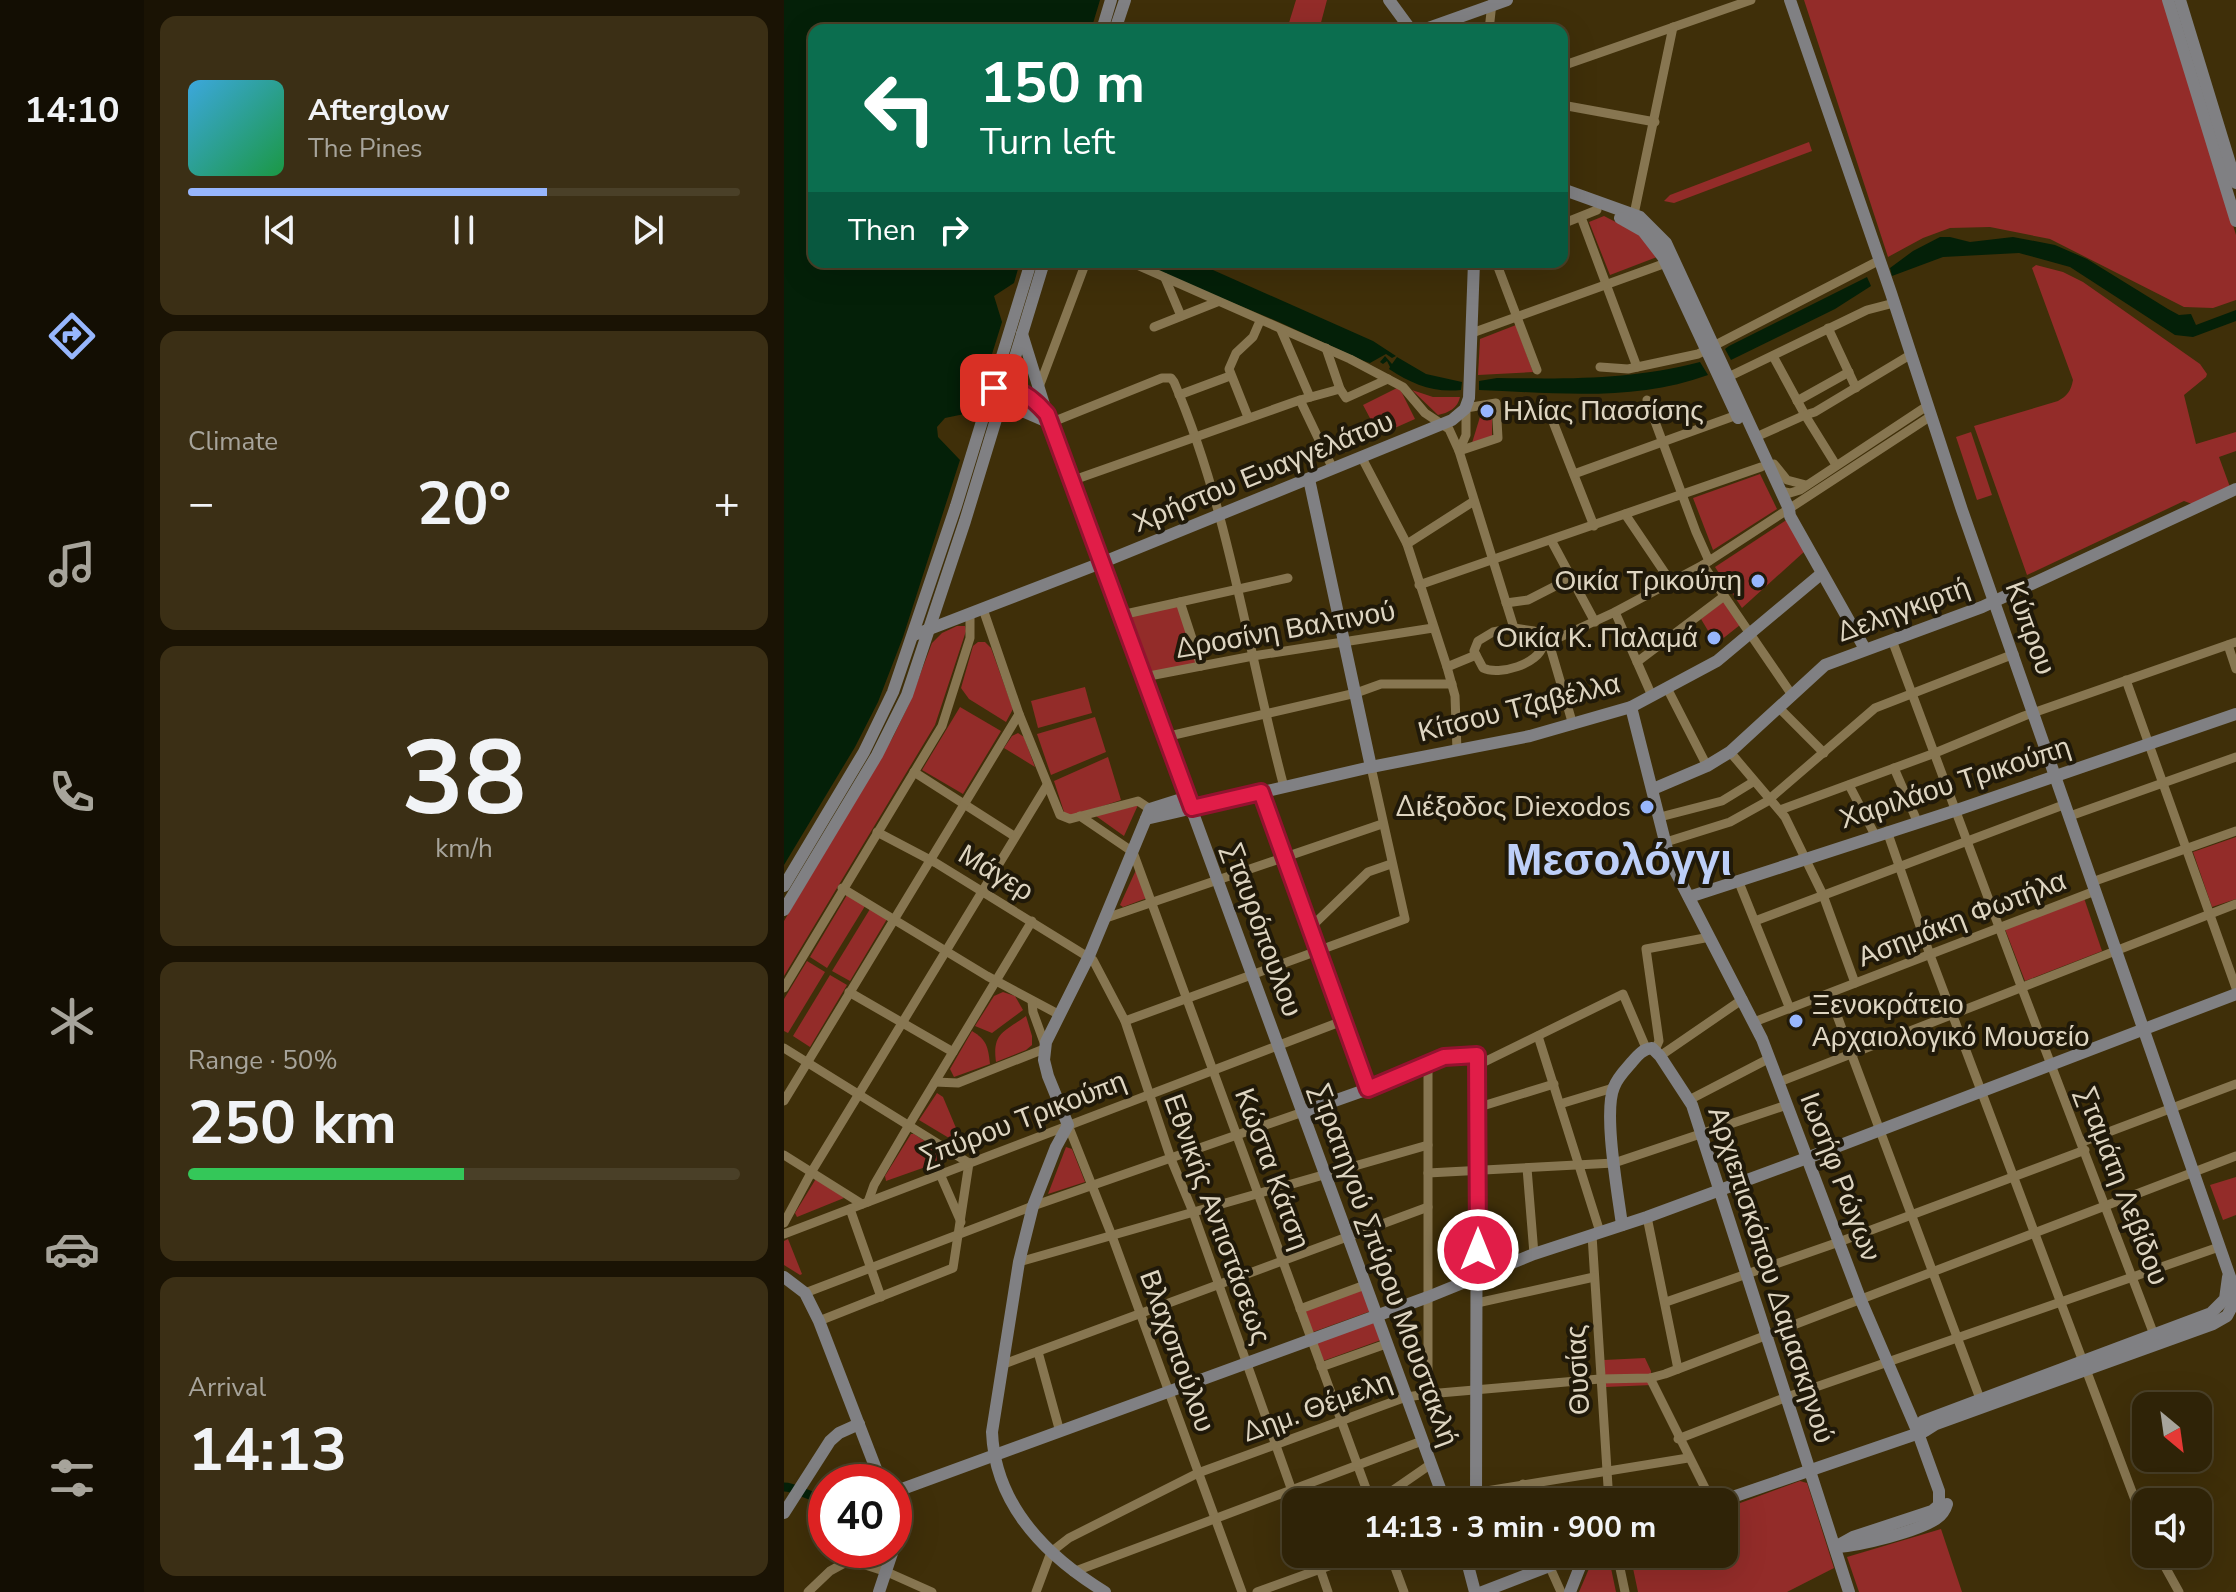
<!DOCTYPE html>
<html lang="en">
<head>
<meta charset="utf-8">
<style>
	:root { --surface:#2f2307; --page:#3b2f15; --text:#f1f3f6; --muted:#a7a49b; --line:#4a4028; --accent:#97b6fd }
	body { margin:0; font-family:"Nunito Sans",sans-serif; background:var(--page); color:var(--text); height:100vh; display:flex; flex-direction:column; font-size:30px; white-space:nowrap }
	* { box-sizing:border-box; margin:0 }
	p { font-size:26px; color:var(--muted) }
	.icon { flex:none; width:44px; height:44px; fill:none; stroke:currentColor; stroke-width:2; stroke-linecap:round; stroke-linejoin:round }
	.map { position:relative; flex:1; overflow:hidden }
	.details { display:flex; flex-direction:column; gap:16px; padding:16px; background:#1a1304; width:640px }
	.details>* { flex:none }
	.banner { position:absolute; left:24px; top:24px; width:760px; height:244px; border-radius:16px; box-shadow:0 8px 32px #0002,0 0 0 2px var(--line); background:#0b6e4f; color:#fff; overflow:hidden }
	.needle { width:52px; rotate:151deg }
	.controls { position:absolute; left:1348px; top:1392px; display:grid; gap:16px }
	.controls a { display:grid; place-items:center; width:80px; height:80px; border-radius:16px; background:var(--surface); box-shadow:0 8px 32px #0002,0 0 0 2px var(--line); font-size:40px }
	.speed { position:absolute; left:24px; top:1464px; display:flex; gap:16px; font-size:40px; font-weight:700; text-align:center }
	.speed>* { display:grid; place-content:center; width:104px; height:104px; border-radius:50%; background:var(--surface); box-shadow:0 8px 32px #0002,0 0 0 2px var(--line); line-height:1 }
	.speed .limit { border:12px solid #d22; background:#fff; color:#111 }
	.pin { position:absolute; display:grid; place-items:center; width:68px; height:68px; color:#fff; margin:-34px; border-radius:16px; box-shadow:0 4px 12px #0006 }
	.me { position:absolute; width:88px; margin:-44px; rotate:0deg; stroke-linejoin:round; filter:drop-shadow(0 0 6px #0008) }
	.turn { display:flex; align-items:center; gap:28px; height:168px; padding:0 40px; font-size:36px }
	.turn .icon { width:104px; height:104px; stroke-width:2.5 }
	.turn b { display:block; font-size:56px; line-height:68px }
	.then { display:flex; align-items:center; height:76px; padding:0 40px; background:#0003; gap:16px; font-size:30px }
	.big { font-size:60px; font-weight:700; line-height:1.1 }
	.details .tile { flex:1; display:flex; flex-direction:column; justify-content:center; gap:12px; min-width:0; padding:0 28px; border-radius:16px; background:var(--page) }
	.details .dial { align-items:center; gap:0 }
	.dial b { font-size:104px; line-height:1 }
	.song { display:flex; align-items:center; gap:24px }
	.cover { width:96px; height:96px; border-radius:12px; background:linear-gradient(135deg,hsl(200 70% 55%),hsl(140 70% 35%)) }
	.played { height:8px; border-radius:4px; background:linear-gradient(90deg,var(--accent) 65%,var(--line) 65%) }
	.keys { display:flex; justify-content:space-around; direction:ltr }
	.heat { display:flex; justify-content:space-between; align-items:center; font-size:44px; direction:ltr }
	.charge { height:12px; border-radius:6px; background:linear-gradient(90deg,#34c759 50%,var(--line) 0) }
	.trip { position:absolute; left:498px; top:1488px; width:456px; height:80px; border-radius:16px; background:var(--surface); box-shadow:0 8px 32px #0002,0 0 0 2px var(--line); font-weight:700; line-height:80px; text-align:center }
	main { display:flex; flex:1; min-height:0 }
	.dock { display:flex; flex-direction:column; width:144px; justify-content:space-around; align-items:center; background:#130e03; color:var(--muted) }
	.dock .icon { width:56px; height:56px }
	.dock .current { color:var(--accent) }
	.dock b { font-size:36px; color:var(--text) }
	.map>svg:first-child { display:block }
</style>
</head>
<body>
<main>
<nav class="dock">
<b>14:10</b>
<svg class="icon current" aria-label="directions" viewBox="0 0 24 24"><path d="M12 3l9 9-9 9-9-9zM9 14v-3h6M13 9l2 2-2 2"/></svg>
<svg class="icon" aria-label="music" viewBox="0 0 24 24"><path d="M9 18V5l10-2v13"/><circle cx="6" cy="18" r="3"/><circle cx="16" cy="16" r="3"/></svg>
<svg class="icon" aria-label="phone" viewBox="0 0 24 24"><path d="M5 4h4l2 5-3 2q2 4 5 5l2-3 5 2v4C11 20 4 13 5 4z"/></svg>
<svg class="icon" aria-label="climate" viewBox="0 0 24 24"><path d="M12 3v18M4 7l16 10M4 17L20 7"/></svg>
<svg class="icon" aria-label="car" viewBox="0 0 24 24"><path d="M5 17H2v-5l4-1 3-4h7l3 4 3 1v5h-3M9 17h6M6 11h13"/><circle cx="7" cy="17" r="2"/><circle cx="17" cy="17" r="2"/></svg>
<svg class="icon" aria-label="filters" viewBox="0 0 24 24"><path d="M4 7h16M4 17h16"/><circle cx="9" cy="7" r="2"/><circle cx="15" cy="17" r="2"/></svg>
</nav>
<section class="details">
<div class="tile">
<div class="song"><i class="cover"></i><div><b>Afterglow</b><p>The Pines</p></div></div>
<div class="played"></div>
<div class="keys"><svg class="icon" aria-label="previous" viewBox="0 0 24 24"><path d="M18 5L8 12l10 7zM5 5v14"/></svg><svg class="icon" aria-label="pause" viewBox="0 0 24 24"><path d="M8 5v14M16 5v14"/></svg><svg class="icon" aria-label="next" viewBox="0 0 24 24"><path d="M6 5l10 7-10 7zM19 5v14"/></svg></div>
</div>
<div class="tile"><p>Climate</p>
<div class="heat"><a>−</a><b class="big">20°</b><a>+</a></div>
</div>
<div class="tile dial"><b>38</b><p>km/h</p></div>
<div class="tile"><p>Range · 50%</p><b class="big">250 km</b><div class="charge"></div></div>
<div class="tile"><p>Arrival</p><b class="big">14:13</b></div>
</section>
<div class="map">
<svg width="1452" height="1592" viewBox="0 0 1452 1592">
	<rect width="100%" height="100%" fill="#3f2f09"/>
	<g fill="#932c29">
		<path d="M512,0H543L535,30H517L504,26Z"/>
		<path d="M1020,0H1380L1452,235V300L1429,308L1400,307L1266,239L1206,227L1166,228L1139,238L1104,257Z"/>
		<path d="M1025,142L1028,151L890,203L880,201L886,195Z"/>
		<path d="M820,216L857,235L873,257L826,275L805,222Z"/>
		<path d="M1252,265L1279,272L1299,282L1416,364L1423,374L1422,377L1400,395L1412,444L1452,432V451L1435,457L1446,487L1408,504L1400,501L1243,575L1190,426L1274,401C1283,396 1287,391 1289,380L1248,268Z"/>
		<path d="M732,325L749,372L694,375L696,339Z"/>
		<path d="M615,387L631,419L595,435L579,405Z"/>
		<path d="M628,390L649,397H676C674,408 664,413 654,415Z"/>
		<path d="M699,407H708V436L688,443Z"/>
		<path d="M1187,432L1208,495L1193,500L1172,437Z"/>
		<path d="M976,474L993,509L929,550L909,498Z"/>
		<path d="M1004,519L1021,551L958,608L931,567Z"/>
		<path d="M940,601L956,625L932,644L917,619Z"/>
		<path d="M396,602L417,666L360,677L337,615Z"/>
		<path d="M173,626H181L182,631L151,725L0,976V921L109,737L125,704L148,643L158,633Z"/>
		<path d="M194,642H201L207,648L229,709L222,722L185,699L177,688L189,646Z"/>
		<path d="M301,687L308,713L254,728L247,701Z"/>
		<path d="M176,707L217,731L179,794L138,770Z"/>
		<path d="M311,717L322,752L267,775L253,734Z"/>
		<path d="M234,733L240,737L251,767L220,748L228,736Z"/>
		<path d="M324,757L337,800L282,818L270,781Z"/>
		<path d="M354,805L340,836L312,816Z"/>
		<path d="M1452,837V899L1428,907L1409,852Z"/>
		<path d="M352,870L363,898L339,907L336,905Z"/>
		<path d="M63,895L81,906L43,968L26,957Z"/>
		<path d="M1300,898L1318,951L1241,981L1221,929Z"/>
		<path d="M86,909L103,919L66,981L48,971Z"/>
		<path d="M23,961L41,972L4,1033L0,1031V999Z"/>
		<path d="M46,975L63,985L26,1047L9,1036Z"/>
		<path d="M219,992L231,996L239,1010L208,1033L191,1026L210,996Z"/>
		<path d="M242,1016L248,1036V1045L242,1050L212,1062C208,1033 220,1032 242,1016Z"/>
		<path d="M188,1031C203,1040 204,1047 206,1064L170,1077L166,1069Z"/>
		<path d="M153,1093L159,1097L180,1147L135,1120Z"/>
		<path d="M127,1134H130L167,1158L102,1181L101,1176Z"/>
		<path d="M282,1147L288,1149L301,1182L264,1194Z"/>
		<path d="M33,1177L60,1198L13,1217L11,1213Z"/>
		<path d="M1452,1177V1215L1439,1220L1426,1185Z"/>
		<path d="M4,1239L18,1274L16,1275L0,1265V1241Z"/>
		<path d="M579,1289L587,1311L529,1332L521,1311Z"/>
		<path d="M590,1321L597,1340L539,1361L532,1343Z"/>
		<path d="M861,1358L867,1371L868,1385L822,1387L820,1360Z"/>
		<path d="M1016,1481L1023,1483L1050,1568L1003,1592H854L846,1554H940V1509Z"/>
		<path d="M1157,1529L1178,1592H1075L1063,1557Z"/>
		<path d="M818,1554H824L832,1592H795L810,1557Z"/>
	</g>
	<g fill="#042008">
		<path d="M0,0H316L307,30H30V262H236L230,283L210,296L218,322L190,412L161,418L153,427L154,437L176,460L119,637L94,702L71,747L0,865Z"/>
		<path d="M1156,237H1166L1186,242L1229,237L1271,245L1303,259L1384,309L1395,315L1407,314L1412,325L1452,310V321L1409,337L1391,335L1286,267L1235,253L1159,257L1108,276L1106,268L1129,251Z"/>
		<path d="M350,262H411L589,341L612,356L608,358L602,354L586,363L580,361L495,322Z"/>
		<path d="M1083,277L1087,286L1051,309L947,360L941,349L945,346Z"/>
		<path d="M601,356L608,364L613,357L642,374L678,382L677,390C649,393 628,384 605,369L606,367L603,361L599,364L596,362Z"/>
		<path d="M916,362L924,375C851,402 772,393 695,390V381L713,378C784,379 846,380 916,362Z"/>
	</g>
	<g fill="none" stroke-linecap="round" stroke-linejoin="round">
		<path stroke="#042008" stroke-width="9" d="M0,1487C14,1487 26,1499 42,1498"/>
		<g stroke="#877651" stroke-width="9">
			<path d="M705,30L708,3"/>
			<path d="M778,66L967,0"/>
			<path d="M778,105L871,122"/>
			<path d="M797,217L853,367"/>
			<path d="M849,219L889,27"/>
			<path d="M778,224L813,210"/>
			<path d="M346,262L566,359L619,387L641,413L665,429L675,451L730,628"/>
			<path d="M712,262L753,370"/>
			<path d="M381,278L397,316"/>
			<path d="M370,327L433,302"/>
			<path d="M1044,328L1072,388"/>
			<path d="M497,330L526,397"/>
			<path d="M688,333L882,263"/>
			<path d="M542,348L556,389"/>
			<path d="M989,356L1021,415L1031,412L1126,355"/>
			<path d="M816,367L844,369L914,354L1096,260"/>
			<path d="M938,380L1083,310L1110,303"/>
			<path d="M255,387L302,262"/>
			<path d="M395,395L446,376"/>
			<path d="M516,400L556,389L562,398L604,379"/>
			<path d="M863,400L912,532L925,561"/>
			<path d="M1013,401L1065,372"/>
			<path d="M712,403L714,438L675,451L682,435V408Z"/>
			<path d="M764,409L810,526"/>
			<path d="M464,417L445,369L452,353L469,337L476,321"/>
			<path d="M266,423L378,378H387L390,382C445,510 464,653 500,787"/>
			<path d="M972,437L1021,415L1052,465"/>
			<path d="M578,458L623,544L663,667L671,696L673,751"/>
			<path d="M990,464L1003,480L1022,485"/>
			<path d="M790,474L953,415"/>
			<path d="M287,481L516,400L549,469"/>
			<path d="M996,491L1006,493L1016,490L1143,406"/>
			<path d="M841,514L887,582"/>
			<path d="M767,540L811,622"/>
			<path d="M623,544L690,501"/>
			<path d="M919,565L1008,695"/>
			<path d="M635,585L977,467"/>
			<path d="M396,602L417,666"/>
			<path d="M722,603L744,600L787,578"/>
			<path d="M199,609L235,714L276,815L286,819L354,801L366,809"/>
			<path d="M831,612L868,696"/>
			<path d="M337,615L504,578"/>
			<path d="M730,628L750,631L759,645C755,664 715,676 699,668L690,651L694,641L709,632Z"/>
			<path d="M1108,640L1237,986L1372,1340"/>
			<path d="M765,643L789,725"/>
			<path d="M759,645L831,612L919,565L1147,416"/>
			<path d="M1444,645L1452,669"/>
			<path d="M853,662L939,597"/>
			<path d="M663,667L692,655"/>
			<path d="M360,677L469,656L649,628"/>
			<path d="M1342,680L1452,988"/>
			<path d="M883,688L923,766"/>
			<path d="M995,708L1040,753"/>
			<path d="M381,737L572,693L597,684H668"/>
			<path d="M946,752L1001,817L1039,895L1071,983"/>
			<path d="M1110,768L1133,821"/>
			<path d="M130,772L230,836"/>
			<path d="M1065,785L1091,835"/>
			<path d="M477,792L584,1089"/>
			<path d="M996,810L1151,753L1240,716L1452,642"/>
			<path d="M296,816L349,852L587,1502"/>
			<path d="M1286,816L1452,757"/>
			<path d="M876,817L938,801L969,782"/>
			<path d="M1103,831L1146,955L1362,1529"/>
			<path d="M93,832L152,863L309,960L341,1021L387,1159L409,1212L512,1502"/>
			<path d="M882,842L946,822L982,802L1091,708L1230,654"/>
			<path d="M954,880L1006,1009"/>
			<path d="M1308,882L1452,831"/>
			<path d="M58,888L203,976L274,1014"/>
			<path d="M322,918L598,824"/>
			<path d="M971,921L1282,804"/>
			<path d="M527,927L584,872L607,864"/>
			<path d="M0,988L158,726L186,638V614"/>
			<path d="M65,992L169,1052"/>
			<path d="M1045,994L1198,1404"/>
			<path d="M248,1001L249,1012L261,1045"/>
			<path d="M341,1021L621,919L587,767"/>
			<path d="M970,1022L1311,891"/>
			<path d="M754,1036L816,1232"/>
			<path d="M0,1048L185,1163L169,1268L35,1321"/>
			<path d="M871,1050L875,1041L862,949L926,937"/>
			<path d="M876,1056L959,999"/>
			<path d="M694,1065L839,994L862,1048"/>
			<path d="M151,1082L174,1083L260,1049"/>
			<path d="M995,1082L1452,904"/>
			<path d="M905,1100L986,1058"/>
			<path d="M0,1101L235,714"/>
			<path d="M776,1104L829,1088"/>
			<path d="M692,1108L770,1084"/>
			<path d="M284,1125L328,1236L458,1592"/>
			<path d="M1298,1142L1452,1084"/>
			<path d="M0,1155L78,1204"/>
			<path d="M743,1168L750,1254"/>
			<path d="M644,1173L830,1163L1003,1105"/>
			<path d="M156,1174L177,1222"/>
			<path d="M84,1202L90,1185L125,1125L248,921"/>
			<path d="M66,1209L97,1297"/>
			<path d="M863,1217L894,1369"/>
			<path d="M0,1223L28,1171L263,785"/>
			<path d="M0,1234L561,1020"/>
			<path d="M808,1235L825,1502"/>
			<path d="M235,1262L644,1145"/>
			<path d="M21,1293L249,1206L519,1112"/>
			<path d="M882,1302L1055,1242L1301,1150"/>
			<path d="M693,1303L810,1277"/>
			<path d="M516,1309L581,1285"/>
			<path d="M254,1352L276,1432"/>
			<path d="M220,1364L644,1207"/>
			<path d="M537,1367L602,1344"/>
			<path d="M866,1378L928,1502"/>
			<path d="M644,1394V1062"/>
			<path d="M894,1439L1003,1397L1435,1247"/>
			<path d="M739,1484L745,1502"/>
			<path d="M659,1498L904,1458"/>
			<path d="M592,1502L647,1464"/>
			<path d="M531,1554L544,1592"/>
			<path d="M606,1554L620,1592"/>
			<path d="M760,1554L777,1592"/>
			<path d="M833,1554L841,1592"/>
			<path d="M1374,1554L1395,1592"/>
			<path d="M289,1572L638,1441"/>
			<path d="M24,1592L46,1571L66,1560L103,1572L148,1592"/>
			<path d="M252,1592L267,1552L285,1538L414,1473L622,1397L644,1394L816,1379L866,1378L881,1374L1452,1156"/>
			<path d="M473,1592L578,1554"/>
		</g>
		<g stroke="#808083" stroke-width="12">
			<path d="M605,0L627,30"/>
			<path d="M1006,0L1107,293L1178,510L1452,1294"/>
			<path d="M1384,0L1452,221"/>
			<path d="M1396,0L1452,183"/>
			<path d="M318,30L327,0"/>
			<path d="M331,30L341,0"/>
			<path d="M639,30L723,0"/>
			<path d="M778,189L856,217L882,243L1005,509L1006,516L1081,649"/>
			<path d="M836,218L859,231L879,257L954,418"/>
			<path d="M238,334L262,411"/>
			<path d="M266,423L213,400L207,390C227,379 250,399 263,414L661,1502"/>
			<path d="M525,479L587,767"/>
			<path d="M130,635L317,563L668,420L681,409L685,398L690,262"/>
			<path d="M847,707L886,861L978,1039L1076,1298L1134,1433"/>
			<path d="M869,789L923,766L946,752L1041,665L1198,607L1452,489"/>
			<path d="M362,819L587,767L746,736L847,707L933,661L1037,574"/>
			<path d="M0,886L80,752L109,692L172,506L247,262"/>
			<path d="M905,897L1173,810L1452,714"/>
			<path d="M0,910L93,755L123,695L181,521L260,262"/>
			<path d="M519,1112L584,1089L660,1057L693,1055L692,1502"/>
			<path d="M838,1225C834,1194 819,1112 830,1087C833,1078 842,1069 848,1062C854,1055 859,1049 868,1048L876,1056L908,1105L1065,1592"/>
			<path d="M0,1277L21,1293L35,1321L97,1482"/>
			<path d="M110,1492L644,1297L750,1254L863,1217L1023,1158L1452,994"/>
			<path d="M934,1502L1141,1431L1152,1424L1429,1324L1443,1316L1452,1299"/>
			<path d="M0,1513L46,1441L55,1433L75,1424"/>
			<path d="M110,1516L112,1528L110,1544"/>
			<path d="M1051,1547L1069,1537L1148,1511L1155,1505V1491L1134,1433L1135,1426L1139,1421L1427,1313L1441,1299L1444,1277"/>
			<path d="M1054,1547C1077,1545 1132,1532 1152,1519C1158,1515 1161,1511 1163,1504"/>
			<path d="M681,1554L691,1592"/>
			<path d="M95,1592L109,1550"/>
			<path d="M321,1592C262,1556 211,1505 208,1432L235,1262L249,1206L272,1147L284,1125L264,1076L260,1060L262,1042L305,956L366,809L404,797"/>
			<path d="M698,1592L797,1554"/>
			<path d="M786,1592L801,1554"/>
		</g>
	</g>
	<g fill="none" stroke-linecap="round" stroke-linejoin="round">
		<g stroke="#92132f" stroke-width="20">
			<path id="route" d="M210,388C231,383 250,399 263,414L408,808L477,792L584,1089L660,1057L693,1055L694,1250"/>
		</g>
		<use href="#route" stroke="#e11d48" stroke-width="14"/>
	</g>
	<g fill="#97b6fd" stroke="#201909" stroke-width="3">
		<circle cx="703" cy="411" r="8"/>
		<circle cx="974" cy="581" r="8"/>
		<circle cx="930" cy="638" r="8"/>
		<circle cx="863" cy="807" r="8"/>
		<circle cx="1012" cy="1021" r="8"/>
	</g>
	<g text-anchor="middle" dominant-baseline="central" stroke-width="8" stroke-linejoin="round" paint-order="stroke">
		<g font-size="28" fill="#ded5c1" stroke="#201909" text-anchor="end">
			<text x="719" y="411" text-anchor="start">Ηλίας Πασσίσης</text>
			<text x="958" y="581">Οικία Τρικούπη</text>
			<text x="914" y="638">Οικία Κ. Παλαμά</text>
			<text x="847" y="807">Διέξοδος Diexodos</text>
			<text x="1028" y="1005" text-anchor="start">Ξενοκράτειο<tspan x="1028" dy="32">Αρχαιολογικό Μουσείο</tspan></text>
		</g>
		<g font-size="28" fill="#ded5c1" stroke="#201909">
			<text transform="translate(479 472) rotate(-22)">Χρήστου Ευαγγελάτου</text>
			<text transform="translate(1119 610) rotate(-20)">Δεληγκιρτή</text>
			<text transform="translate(1246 628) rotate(70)">Κύπρου</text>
			<text transform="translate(501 630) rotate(-10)">Δροσίνη Βαλτινού</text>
			<text transform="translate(735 708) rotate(-14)">Κίτσου Τζαβέλλα</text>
			<text transform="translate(1171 783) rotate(-18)">Χαριλάου Τρικούπη</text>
			<text transform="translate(212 873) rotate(31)">Μάγερ</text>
			<text transform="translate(1178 919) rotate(-21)">Ασημάκη Φωτήλα</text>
			<text transform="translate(478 930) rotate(70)">Σταυρόπουλου</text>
			<text transform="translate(239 1119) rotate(-21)">Σπύρου Τρικούπη</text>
			<text transform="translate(488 1169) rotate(70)">Κώστα Κάτση</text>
			<text transform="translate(1056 1177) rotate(69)">Ιωσήφ Ρώγων</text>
			<text transform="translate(1338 1186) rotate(69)">Σταμάτη Λεβίδου</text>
			<text transform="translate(433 1219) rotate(70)">Εθνικής Αντιστάσεως</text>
			<text transform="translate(600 1265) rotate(70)">Στρατηγού Σπύρου Μουστακλή</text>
			<text transform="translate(987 1275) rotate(72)">Αρχιεπισκόπου Δαμασκηνού</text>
			<text transform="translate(393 1351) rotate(70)">Βλαχοπούλου</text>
			<text transform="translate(794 1370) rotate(-93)">Θυσίας</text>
			<text transform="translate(533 1407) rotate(-20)">Δημ. Θέμελη</text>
		</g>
		<g font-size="44" font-weight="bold" fill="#bdcff8" stroke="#201909">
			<text x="835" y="861">Μεσολόγγι</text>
		</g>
	</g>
</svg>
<div class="controls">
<a><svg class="needle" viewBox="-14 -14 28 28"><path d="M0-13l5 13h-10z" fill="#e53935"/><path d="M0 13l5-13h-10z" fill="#a7a49b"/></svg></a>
<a><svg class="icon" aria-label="sound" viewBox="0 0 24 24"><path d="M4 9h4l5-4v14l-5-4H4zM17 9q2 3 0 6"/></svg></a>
</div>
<div class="speed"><div class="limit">40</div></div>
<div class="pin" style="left:210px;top:388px;background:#d93025"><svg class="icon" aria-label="arrive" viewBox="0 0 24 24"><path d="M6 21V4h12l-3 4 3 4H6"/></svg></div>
<svg class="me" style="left:694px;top:1250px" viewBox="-20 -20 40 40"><circle r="17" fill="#e11d48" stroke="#fff" stroke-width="3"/><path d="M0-11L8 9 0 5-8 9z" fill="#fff"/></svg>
<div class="trip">14:13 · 3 min · 900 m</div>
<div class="banner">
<div class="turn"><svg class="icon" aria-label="left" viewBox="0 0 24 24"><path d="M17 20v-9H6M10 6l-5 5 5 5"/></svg><div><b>150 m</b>Turn left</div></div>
<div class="then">Then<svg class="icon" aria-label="right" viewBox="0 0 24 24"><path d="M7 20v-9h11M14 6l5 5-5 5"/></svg></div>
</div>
</div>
</main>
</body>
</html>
